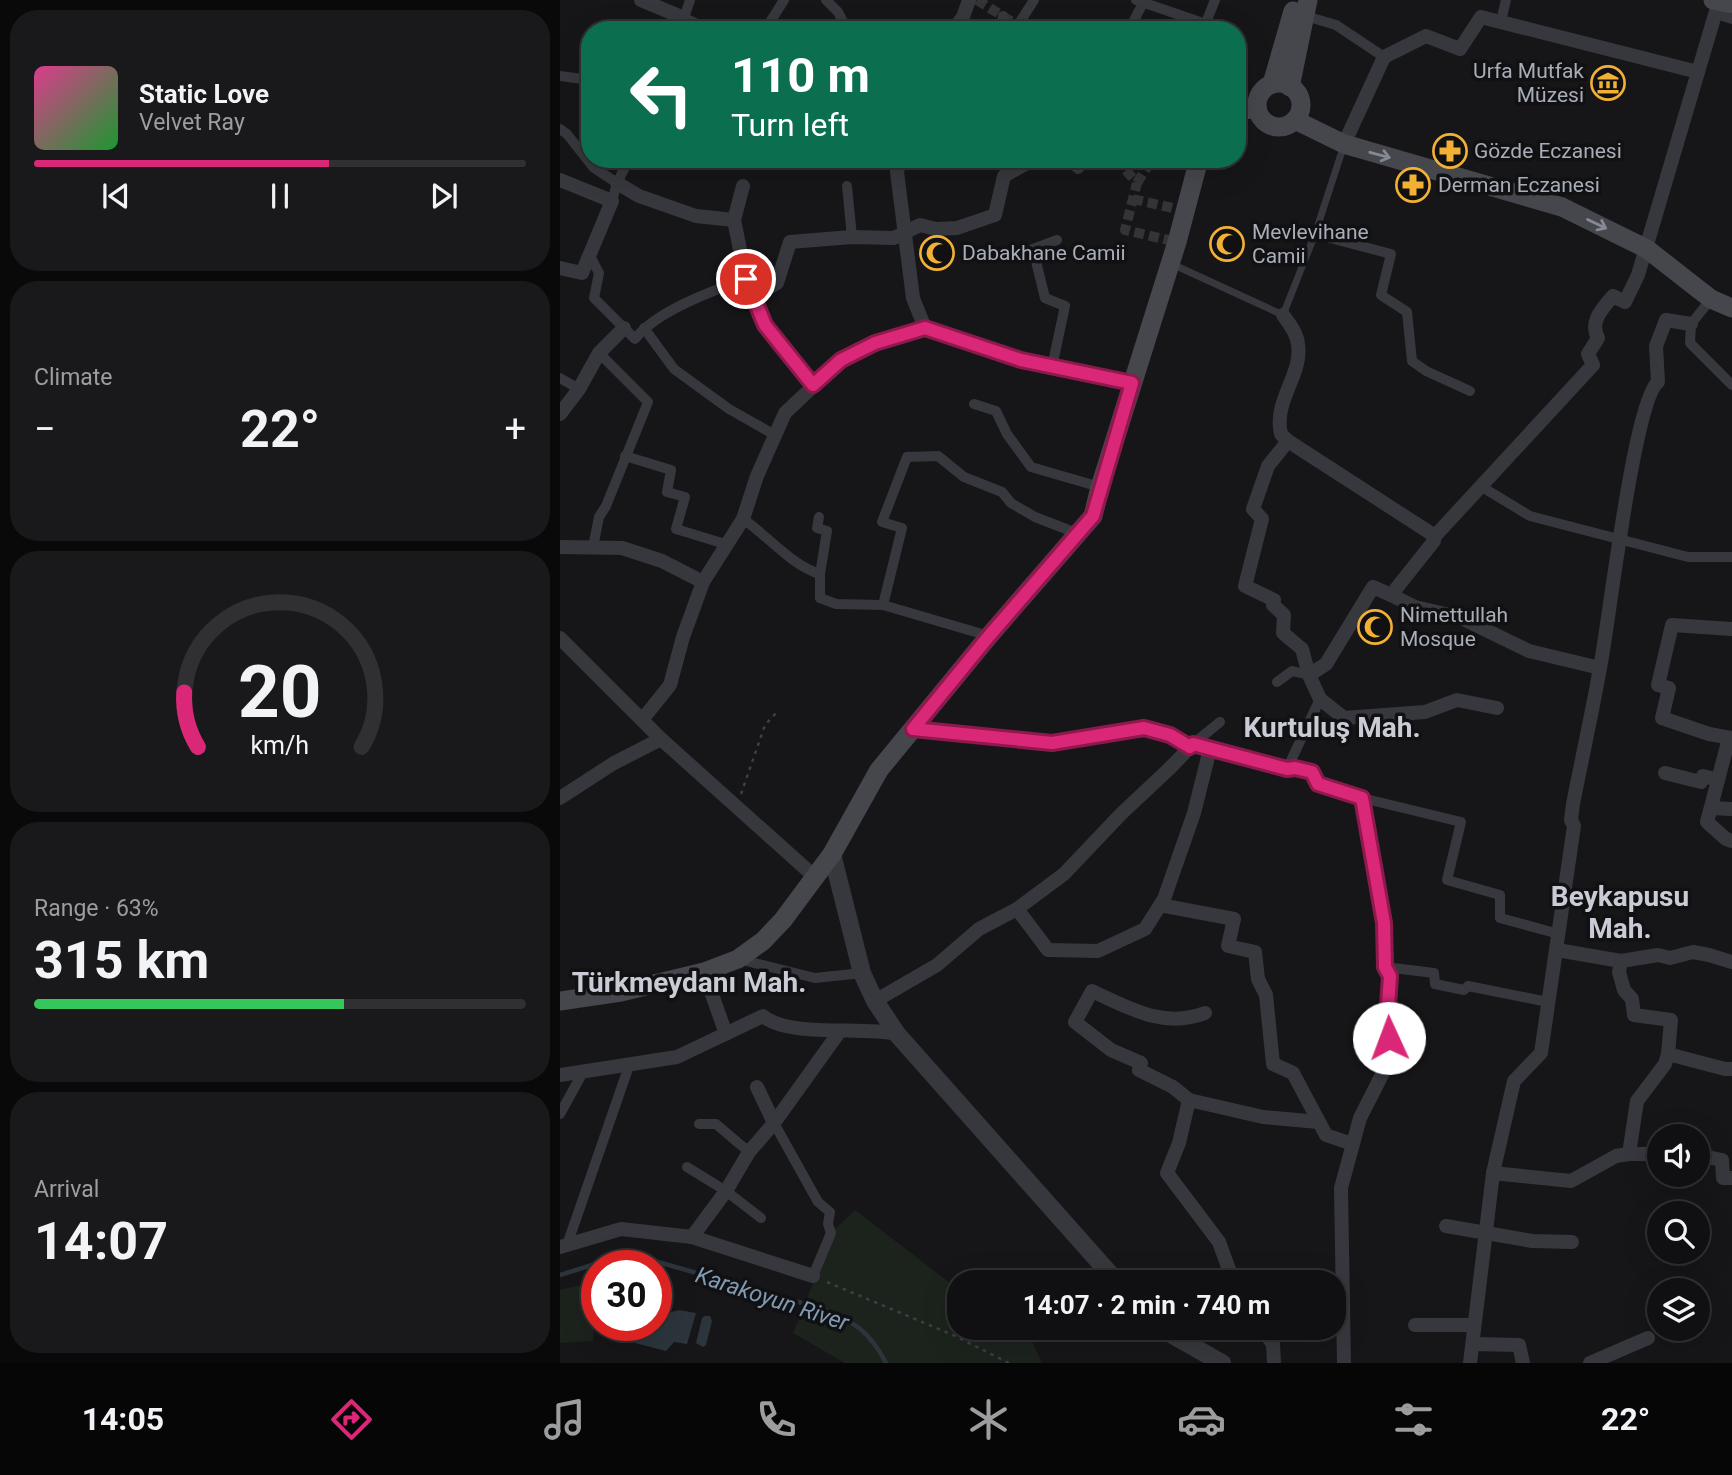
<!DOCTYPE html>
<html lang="en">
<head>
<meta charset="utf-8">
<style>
	:root { --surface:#101012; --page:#19191b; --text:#f1f3f6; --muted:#9c9d9f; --line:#303032; --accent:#db2777 }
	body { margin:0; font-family:Roboto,sans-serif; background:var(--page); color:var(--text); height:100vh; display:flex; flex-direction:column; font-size:26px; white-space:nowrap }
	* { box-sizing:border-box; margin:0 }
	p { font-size:23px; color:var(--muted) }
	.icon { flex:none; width:38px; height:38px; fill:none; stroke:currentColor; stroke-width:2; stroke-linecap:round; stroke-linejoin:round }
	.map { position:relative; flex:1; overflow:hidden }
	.sheet { display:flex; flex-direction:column; gap:10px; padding:10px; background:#09090a; width:560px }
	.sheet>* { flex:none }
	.banner { position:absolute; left:21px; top:21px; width:665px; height:147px; border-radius:28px; box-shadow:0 7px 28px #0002,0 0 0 2px var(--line); background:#0b6e4f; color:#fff; overflow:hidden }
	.fabs { position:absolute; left:1087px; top:1124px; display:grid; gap:14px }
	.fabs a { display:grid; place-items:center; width:63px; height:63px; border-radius:50%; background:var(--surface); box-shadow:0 7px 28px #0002,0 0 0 2px var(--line); font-size:35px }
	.speed { position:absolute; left:21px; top:1250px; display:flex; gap:14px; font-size:35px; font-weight:700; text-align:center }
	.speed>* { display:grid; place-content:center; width:91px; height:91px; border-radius:50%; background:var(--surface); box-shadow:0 7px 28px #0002,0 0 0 2px var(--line); line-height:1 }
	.speed .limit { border:10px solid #d22; background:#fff; color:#111 }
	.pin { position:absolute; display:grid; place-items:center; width:60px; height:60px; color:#fff; margin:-30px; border:4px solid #fff; border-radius:50%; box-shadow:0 2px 7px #0007 }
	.me { position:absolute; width:77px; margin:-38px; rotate:358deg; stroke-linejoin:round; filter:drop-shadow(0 0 5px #0008) }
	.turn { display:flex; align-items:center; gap:24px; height:147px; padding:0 35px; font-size:32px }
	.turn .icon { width:91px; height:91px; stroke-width:2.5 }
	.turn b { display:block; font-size:49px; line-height:60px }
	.big { font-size:52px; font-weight:700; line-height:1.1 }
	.sheet .widget { flex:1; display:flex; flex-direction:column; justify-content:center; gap:10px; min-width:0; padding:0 24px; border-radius:28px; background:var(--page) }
	.sheet .dial { align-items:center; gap:0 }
	.dial svg { height:182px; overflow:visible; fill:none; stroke:var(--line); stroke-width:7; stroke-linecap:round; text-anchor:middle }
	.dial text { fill:var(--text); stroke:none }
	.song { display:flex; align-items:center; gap:21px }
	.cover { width:84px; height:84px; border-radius:10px; background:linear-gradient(135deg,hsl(330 70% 55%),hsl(130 70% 35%)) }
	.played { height:7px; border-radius:4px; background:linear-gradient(90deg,var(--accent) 60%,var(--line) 60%) }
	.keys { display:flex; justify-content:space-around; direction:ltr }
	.heat { display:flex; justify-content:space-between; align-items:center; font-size:38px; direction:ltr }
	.charge { height:10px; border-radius:5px; background:linear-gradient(90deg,#34c759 63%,var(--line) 0) }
	.trip { position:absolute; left:387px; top:1270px; width:399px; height:70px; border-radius:28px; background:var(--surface); box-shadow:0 7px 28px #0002,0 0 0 2px var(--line); font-weight:700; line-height:70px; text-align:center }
	.tabs { display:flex; height:112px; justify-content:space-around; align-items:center; background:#060607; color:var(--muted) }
	.tabs .icon { width:49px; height:49px }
	.tabs .current { color:var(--accent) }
	.tabs b { font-size:32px; color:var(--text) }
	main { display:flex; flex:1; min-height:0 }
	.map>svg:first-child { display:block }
</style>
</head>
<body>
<main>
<section class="sheet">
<div class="widget">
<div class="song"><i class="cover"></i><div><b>Static Love</b><p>Velvet Ray</p></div></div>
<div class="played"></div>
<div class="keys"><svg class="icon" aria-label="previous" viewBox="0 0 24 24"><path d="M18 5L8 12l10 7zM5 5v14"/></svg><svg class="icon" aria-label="pause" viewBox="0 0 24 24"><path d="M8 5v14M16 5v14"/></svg><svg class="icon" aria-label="next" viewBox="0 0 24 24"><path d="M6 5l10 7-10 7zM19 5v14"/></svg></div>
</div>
<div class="widget"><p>Climate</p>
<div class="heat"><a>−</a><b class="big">22°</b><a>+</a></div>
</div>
<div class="widget dial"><svg viewBox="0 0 100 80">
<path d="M14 69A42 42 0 1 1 86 69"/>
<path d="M14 69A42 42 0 0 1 8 45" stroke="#db2777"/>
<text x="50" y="56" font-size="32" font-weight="700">20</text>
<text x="50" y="72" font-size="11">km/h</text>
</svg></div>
<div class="widget"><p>Range · 63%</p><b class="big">315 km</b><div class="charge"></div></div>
<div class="widget"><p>Arrival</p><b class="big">14:07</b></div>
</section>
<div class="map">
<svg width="1172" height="1363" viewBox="0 0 1172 1363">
	<rect width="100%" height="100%" fill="#161618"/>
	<g fill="#1c231d">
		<path d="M295,1210L399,1290V1328H453L472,1341L482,1363H285L233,1333L275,1229Z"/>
		<path d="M37,1281L33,1341L0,1343V1290Z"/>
	</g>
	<g fill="#2c353c">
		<path d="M119,1310L136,1313L127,1344L114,1342L106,1351L75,1343L77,1335L85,1325H96V1316Z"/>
		<path d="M145,1316H150L152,1321L146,1345L143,1347L136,1343L142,1318Z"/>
	</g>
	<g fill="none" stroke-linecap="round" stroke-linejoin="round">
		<path stroke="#2c353c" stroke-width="4.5" d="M0,1275L45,1261L98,1262L263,1309C295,1322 310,1332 326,1363"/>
		<g stroke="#333438" stroke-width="10" stroke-dasharray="10 5" stroke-linecap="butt">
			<path d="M417,0L465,30"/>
			<path d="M556,159L577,183L565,230L617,242"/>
			<path d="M577,183L592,159"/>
			<path d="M573,199L625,211"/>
		</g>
		<g stroke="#3d3f44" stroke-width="2.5" stroke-dasharray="3.5 5" stroke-linecap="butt">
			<path d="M181,794L205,725L219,710"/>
			<path d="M267,1282L393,1335L449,1363"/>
		</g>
		<path stroke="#37383d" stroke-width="7" d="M612,264L723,315L755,234L784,145"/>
		<g stroke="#37383d" stroke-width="10">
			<path d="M130,0L124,18L152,30"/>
			<path d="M266,0L278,12L287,30"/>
			<path d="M576,0L646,24"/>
			<path d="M1156,14L1172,19"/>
			<path d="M742,15L776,25L824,57"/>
			<path d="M941,21L946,0"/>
			<path d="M458,25L474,0"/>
			<path d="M205,30L224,0"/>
			<path d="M440,30L443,16"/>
			<path d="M569,30L583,3"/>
			<path d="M643,30L655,0"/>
			<path d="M0,76L30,80"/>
			<path d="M0,129L7,134L33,167L57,183"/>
			<path d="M507,159L518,169L528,159"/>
			<path d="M287,186L292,237"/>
			<path d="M52,201L57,183L69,159"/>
			<path d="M755,234L831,254L821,295L847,312L852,361L866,371L910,391"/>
			<path d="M30,256L39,273L34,298L75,339C96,311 154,290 186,279"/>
			<path d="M1151,299L1131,324L1130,343L1172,385"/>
			<path d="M84,328L114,369L169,409L215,435"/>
			<path d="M492,367L505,306L485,298L473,249L497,240"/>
			<path d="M0,378L19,389"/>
			<path d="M414,404L436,411L447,434L471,467L540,487"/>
			<path d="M65,456L111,470L107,492L125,497L116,529L165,544"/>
			<path d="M922,487L970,516L1128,557H1172"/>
			<path d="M259,517L257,528L267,531L260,574"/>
			<path d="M183,519C207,535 232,566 260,574V598L276,604L323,605"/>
			<path d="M33,547L39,517L46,506L88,402L39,353"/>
			<path d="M429,636L323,605L342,528L322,522L347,457L378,456L404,477L442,492L451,503L475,517L519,534"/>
			<path d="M717,682L732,671L749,675"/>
			<path d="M633,744L660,722"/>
			<path d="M727,769L760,699"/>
			<path d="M802,798L901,822L887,880L940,895V918L999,934"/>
			<path d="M178,959L255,978L302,973"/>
			<path d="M825,967L874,973L875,984L904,990L908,986L988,1002"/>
			<path d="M0,1114L23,1072"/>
			<path d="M214,1123L258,1202L270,1212L268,1224L271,1233L253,1276"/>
			<path d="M139,1124H156L189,1152"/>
			<path d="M127,1167L166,1191L201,1218"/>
			<path d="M7,1245L70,1063"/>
		</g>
		<g stroke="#37383d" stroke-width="14">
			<path d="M81,0L124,18L120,30"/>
			<path d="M393,30L403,17L409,0"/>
			<path d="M784,144L824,57L866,36L900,49L921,17L1138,72"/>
			<path d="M340,159L337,172L353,298L365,328"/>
			<path d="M0,180L52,201L22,273L0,268"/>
			<path d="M57,183L79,196L136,216L174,220"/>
			<path d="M183,186L174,220L186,279L206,325L253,385"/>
			<path d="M195,296L217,283L230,242L292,237L334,238L360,225L376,229L397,228L435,215L444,176L474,159"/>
			<path d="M723,315C729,323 737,333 738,344C743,375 713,400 721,434L728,441L875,536"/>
			<path d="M0,414L19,389L39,353L64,328"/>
			<path d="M728,441L708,466L693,509L702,519L685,586L714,600L713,605L724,615L723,633L742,649L749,675L760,699L784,718L865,712L897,700L937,708"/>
			<path d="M0,547L62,548L102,561L143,582"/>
			<path d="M831,595L855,607L899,617L969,651L1040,668"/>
			<path d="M1172,629L1112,625L1098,685L1109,688L1102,718L1149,734L1172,738"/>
			<path d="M0,638L101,739L255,877"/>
			<path d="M749,675L766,664L813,587L831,595L874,541L875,536L1033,365L1028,354L1038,338C1029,321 1043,308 1053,296L1065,302L1078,275L1159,1"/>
			<path d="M82,720L110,685L123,637L143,582L183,519L197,476L225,413L281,360L315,343L365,328L461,360L572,383"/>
			<path d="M353,729L492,743L584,728L610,735L630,747"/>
			<path d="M1169,738L1147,822L1166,839L1172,841"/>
			<path d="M1105,773L1141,782L1143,776L1158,780"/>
			<path d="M0,798L54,763L101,739"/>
			<path d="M1151,808L1172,809"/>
			<path d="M600,905L674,919L668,946L695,952L698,979L706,995L713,1064L733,1073L766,1135L792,1144"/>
			<path d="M457,909L488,950L538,951L585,929L604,899L634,813L650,749"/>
			<path d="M997,950L1061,961L1098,955L1110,958L1133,952L1149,955L1172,962"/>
			<path d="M1061,961L1059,972L1064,990L1072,999L1074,1015L1111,1020L1108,1054L1165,1069H1172"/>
			<path d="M144,972L166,1034"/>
			<path d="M315,1001L377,965L419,929L457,909L504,874L561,814L610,768L633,744L727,769L735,768L752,772L758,784L802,798L824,923L825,967L830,976L827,1020L832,1055L800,1118L781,1188L784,1363"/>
			<path d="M645,1013C604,1029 569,1008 532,991L515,1022L551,1050L581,1063L579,1070L613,1087L629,1100L619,1143L607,1173L659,1242L674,1283"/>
			<path d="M0,1075L117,1057L203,1016C229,1038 302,1026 337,1034"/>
			<path d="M197,1087L214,1123"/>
			<path d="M629,1100L703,1117L759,1122"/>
			<path d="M1069,1154H1099"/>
			<path d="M1138,1155L1162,1160L1163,1178H1172"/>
			<path d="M933,1173L1011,1181L1056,1156L1069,1154L1077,1101L1105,1064L1108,1054"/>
			<path d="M886,1226L972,1241L1012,1242"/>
			<path d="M132,1237L166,1191L189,1152L214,1123L280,1031"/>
			<path d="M0,1247L61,1229L132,1237L253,1276"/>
			<path d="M855,1325H914"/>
			<path d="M701,1328L713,1344L714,1363"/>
			<path d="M913,1344L959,1345L963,1363"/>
			<path d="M910,1363L933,1173L954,1081L981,1053L1014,826L1011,820L1013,804C1022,758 1032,713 1040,668C1049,623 1074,401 1098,382L1096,346L1106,320L1131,324"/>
			<path d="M1030,1363L1088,1338"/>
		</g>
		<g stroke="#37383d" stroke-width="18">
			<path d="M272,854L302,973L315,1001L337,1034L558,1283"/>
			<path d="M600,1328L662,1363"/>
		</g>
		<g stroke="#45474d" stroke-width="19">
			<path d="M1153,0L1172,4"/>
			<circle cx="719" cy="105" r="22"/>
			<path d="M712,84L733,11"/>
			<path d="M730,87L748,0"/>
			<path d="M677,111L697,108"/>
			<path d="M735,120L784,144L1002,207L1087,249L1151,299L1172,308"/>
			<path d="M0,1001L61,992L144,972L178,959L203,941L223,920L272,854L319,770L429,636L533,516L540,487L617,242L639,159"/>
		</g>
	</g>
	<defs><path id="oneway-shaft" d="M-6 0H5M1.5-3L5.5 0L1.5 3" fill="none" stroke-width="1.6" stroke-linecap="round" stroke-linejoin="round" transform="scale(1.75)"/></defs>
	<g stroke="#858993">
		<use href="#oneway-shaft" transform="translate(820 155) rotate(15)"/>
		<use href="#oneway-shaft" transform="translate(1037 224) rotate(26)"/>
	</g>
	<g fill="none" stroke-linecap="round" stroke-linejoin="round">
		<g stroke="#8e194d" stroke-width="18">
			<path id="route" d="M186,279L205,325L253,385L281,360L315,343L365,328L461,360L572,383L533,516L429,636L353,729L492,743L584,728L610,735L630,747L633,744L727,769L735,768L752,772L758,784L802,798L824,923L825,967L830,976L827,1020L829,1038"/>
		</g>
		<use href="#route" stroke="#db2777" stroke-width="12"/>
	</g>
	<defs>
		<g id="museum-ring" transform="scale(1.75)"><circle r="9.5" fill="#111113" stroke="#f2b134" stroke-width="1.5"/><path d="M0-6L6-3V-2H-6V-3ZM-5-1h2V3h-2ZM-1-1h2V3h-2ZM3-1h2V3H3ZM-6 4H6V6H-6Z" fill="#f2b134"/></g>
		<g id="pharmacy-ring" transform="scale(1.75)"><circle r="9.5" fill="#111113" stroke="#f2b134" stroke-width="1.5"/><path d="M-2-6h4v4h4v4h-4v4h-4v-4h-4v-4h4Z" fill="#f2b134"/></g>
		<g id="mosque-ring" transform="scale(1.75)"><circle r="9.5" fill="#111113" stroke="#f2b134" stroke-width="1.5"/><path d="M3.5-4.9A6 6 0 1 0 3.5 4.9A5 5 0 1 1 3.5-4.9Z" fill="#f2b134"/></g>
	</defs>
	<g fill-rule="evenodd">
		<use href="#museum-ring" x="1048" y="83"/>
		<use href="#pharmacy-ring" x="890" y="151"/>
		<use href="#pharmacy-ring" x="853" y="185"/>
		<use href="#mosque-ring" x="667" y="244"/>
		<use href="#mosque-ring" x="377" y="253"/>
		<use href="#mosque-ring" x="815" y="627"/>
	</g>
	<g text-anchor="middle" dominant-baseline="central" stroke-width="7" stroke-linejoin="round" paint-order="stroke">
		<g font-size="21" fill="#a8adb8" stroke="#111113" text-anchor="start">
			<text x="1024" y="71" text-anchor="end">Urfa Mutfak<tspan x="1024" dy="24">Müzesi</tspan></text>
			<text x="914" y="151">Gözde Eczanesi</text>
			<text x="878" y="185">Derman Eczanesi</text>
			<text x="692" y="232">Mevlevihane<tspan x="692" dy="24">Camii</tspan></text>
			<text x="402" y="253">Dabakhane Camii</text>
			<text x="840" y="615">Nimettullah<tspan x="840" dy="24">Mosque</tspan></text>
		</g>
		<g font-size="23" font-style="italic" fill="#7f9bb3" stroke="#111113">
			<text transform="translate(212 1299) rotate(18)">Karakoyun River</text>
		</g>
		<g font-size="28" font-weight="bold" fill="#c9ccd4" stroke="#111113">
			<text x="772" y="727">Kurtuluş Mah.</text>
			<text x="1060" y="896">Beykapusu<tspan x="1060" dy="32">Mah.</tspan></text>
			<text x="129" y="982">Türkmeydanı Mah.</text>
		</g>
	</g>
</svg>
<div class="fabs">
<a><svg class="icon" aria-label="sound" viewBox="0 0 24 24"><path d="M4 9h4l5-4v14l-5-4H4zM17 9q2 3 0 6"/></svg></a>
<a><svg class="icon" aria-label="search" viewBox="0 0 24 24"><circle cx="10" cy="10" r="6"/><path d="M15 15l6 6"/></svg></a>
<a><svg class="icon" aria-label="layers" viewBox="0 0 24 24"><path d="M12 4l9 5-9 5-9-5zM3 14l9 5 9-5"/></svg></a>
</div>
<div class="speed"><div class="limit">30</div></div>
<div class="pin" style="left:186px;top:279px;background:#d93025"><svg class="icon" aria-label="arrive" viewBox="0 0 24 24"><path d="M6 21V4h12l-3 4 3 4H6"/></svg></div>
<svg class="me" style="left:829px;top:1038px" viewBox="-20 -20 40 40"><circle r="19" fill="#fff"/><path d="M0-13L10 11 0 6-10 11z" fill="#db2777"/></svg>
<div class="trip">14:07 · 2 min · 740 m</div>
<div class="banner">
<div class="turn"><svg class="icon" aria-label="left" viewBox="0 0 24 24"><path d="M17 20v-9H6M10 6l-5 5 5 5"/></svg><div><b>110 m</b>Turn left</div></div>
</div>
</div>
</main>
<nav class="tabs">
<b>14:05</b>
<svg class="icon current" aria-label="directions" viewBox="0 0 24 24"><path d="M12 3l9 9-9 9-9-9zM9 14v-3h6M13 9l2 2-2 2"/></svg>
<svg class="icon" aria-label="music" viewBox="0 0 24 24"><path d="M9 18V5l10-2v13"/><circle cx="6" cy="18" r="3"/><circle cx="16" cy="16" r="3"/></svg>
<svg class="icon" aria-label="phone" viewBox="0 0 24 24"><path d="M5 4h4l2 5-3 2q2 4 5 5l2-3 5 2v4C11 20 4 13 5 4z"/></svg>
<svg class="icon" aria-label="climate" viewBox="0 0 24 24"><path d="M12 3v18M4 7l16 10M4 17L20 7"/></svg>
<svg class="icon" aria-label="car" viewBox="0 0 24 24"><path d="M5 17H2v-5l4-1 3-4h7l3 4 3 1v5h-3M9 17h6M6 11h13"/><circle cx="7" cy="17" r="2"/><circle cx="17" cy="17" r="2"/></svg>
<svg class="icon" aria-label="filters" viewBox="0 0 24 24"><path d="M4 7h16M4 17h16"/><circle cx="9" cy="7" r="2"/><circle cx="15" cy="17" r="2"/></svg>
<b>22°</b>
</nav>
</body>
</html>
